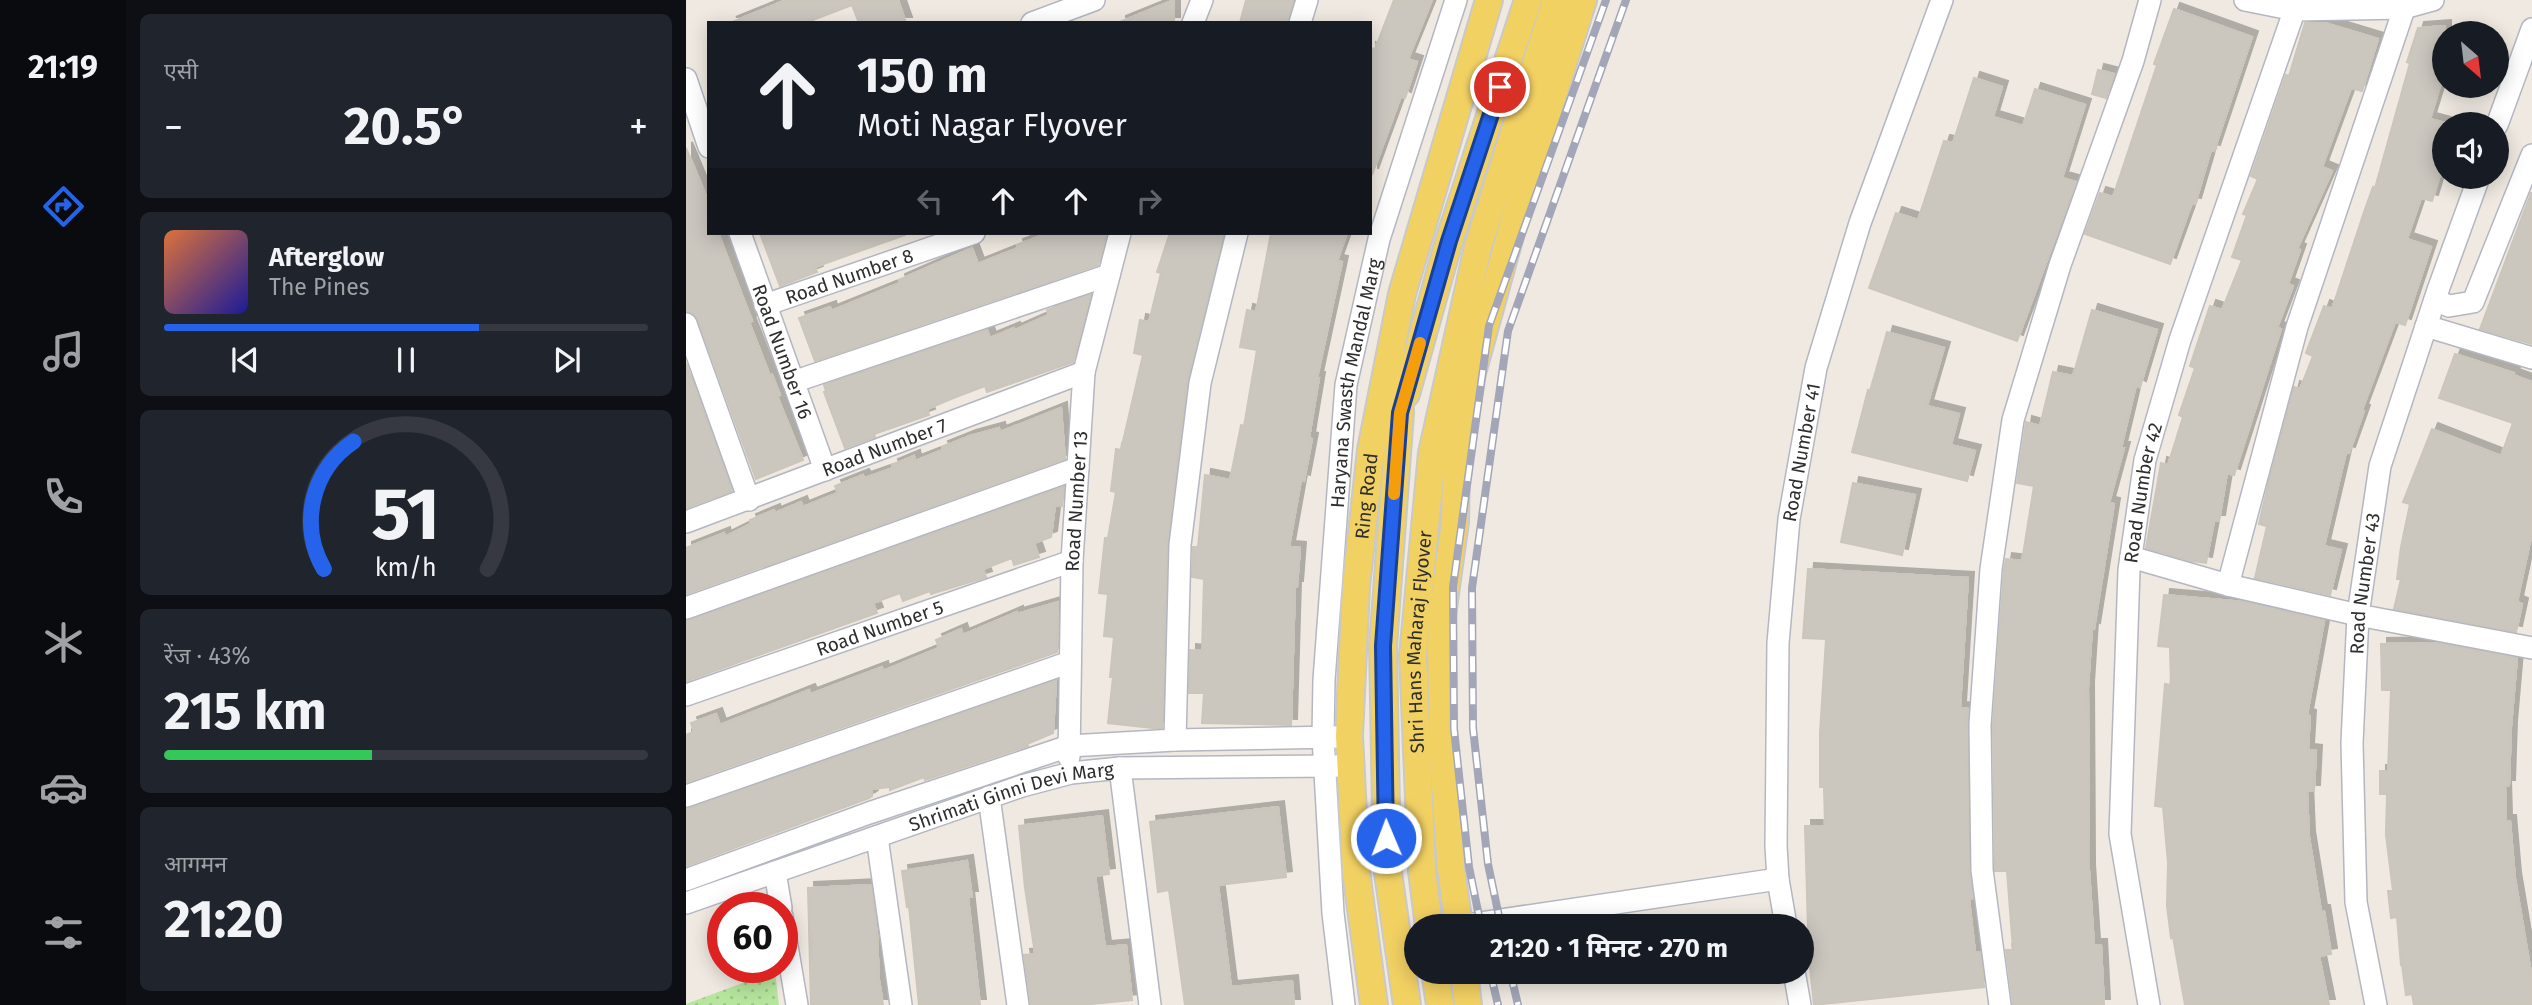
<!DOCTYPE html>
<html lang="hi">
<head>
<meta charset="utf-8">
<style>
	:root { --surface:#171b24; --page:#20242c; --text:#f1f3f6; --muted:#9ea1a6; --line:#363941; --accent:#2563eb }
	body { margin:0; font-family:"Fira Sans","Noto Sans Devanagari",sans-serif; background:var(--page); color:var(--text); height:100vh; display:flex; flex-direction:column; font-size:26px; white-space:nowrap }
	* { box-sizing:border-box; margin:0 }
	p { font-size:23px; color:var(--muted) }
	.icon { flex:none; width:38px; height:38px; fill:none; stroke:currentColor; stroke-width:2; stroke-linecap:round; stroke-linejoin:round }
	.map { position:relative; flex:1; overflow:hidden }
	.drawer { display:flex; flex-direction:column; gap:14px; padding:14px; background:#0d0f14; width:560px }
	.drawer>* { flex:none }
	.hud { position:absolute; left:21px; top:21px; width:665px; height:214px; border-radius:0px; box-shadow:0 4px 18px #0003; background:#171b24; color:var(--text); overflow:hidden }
	.needle { width:46px; rotate:152deg }
	.fabs { position:absolute; left:1746px; top:21px; display:grid; gap:14px }
	.fabs a { display:grid; place-items:center; width:77px; height:77px; border-radius:50%; background:var(--surface); box-shadow:0 4px 18px #0003; font-size:35px }
	.speed { position:absolute; left:21px; top:892px; display:flex; gap:14px; font-size:35px; font-weight:700; text-align:center }
	.speed>* { display:grid; place-content:center; width:91px; height:91px; border-radius:50%; background:var(--surface); box-shadow:0 4px 18px #0003; line-height:1 }
	.speed .limit { border:10px solid #d22; background:#fff; color:#111 }
	.pin { position:absolute; display:grid; place-items:center; width:60px; height:60px; color:#fff; margin:-30px; border:4px solid #fff; border-radius:50%; box-shadow:0 2px 7px #0007 }
	.me { position:absolute; width:77px; margin:-38px; rotate:359deg; stroke-linejoin:round; filter:drop-shadow(0 0 5px #0008) }
	.turn { display:flex; align-items:center; gap:24px; height:147px; padding:0 35px; font-size:32px }
	.turn .icon { width:91px; height:91px; stroke-width:2.5 }
	.turn b { display:block; font-size:49px; line-height:60px }
	.lanes { display:flex; align-items:center; height:66px; padding:0 35px; background:#0003; justify-content:center; gap:35px; direction:ltr }
	.lanes .off { opacity:.35 }
	.big { font-size:52px; font-weight:700; line-height:1.1 }
	.drawer .widget { flex:1; display:flex; flex-direction:column; justify-content:center; gap:10px; min-width:0; padding:0 24px; border-radius:10px; background:var(--page) }
	.drawer .dial { align-items:center; gap:0 }
	.dial svg { height:182px; overflow:visible; fill:none; stroke:var(--line); stroke-width:7; stroke-linecap:round; text-anchor:middle }
	.dial text { fill:var(--text); stroke:none }
	.song { display:flex; align-items:center; gap:21px }
	.cover { width:84px; height:84px; border-radius:10px; background:linear-gradient(135deg,hsl(20 70% 55%),hsl(240 70% 35%)) }
	.played { height:7px; border-radius:4px; background:linear-gradient(90deg,var(--accent) 65%,var(--line) 65%) }
	.keys { display:flex; justify-content:space-around; direction:ltr }
	.heat { display:flex; justify-content:space-between; align-items:center; font-size:38px; direction:ltr }
	.charge { height:10px; border-radius:5px; background:linear-gradient(90deg,#34c759 43%,var(--line) 0) }
	.trip { position:absolute; left:718px; top:914px; width:410px; height:70px; border-radius:35px; background:var(--surface); box-shadow:0 4px 18px #0003; font-weight:700; line-height:70px; text-align:center }
	main { display:flex; flex:1; min-height:0 }
	.dock { display:flex; flex-direction:column; width:126px; justify-content:space-around; align-items:center; background:#090b0e; color:var(--muted) }
	.dock .icon { width:49px; height:49px }
	.dock .selected { color:var(--accent) }
	.dock b { font-size:32px; color:var(--text) }
	.map>svg:first-child { display:block }
</style>
</head>
<body>
<main>
<nav class="dock">
<b>21:19</b>
<svg class="icon selected" aria-label="directions" viewBox="0 0 24 24"><path d="M12 3l9 9-9 9-9-9zM9 14v-3h6M13 9l2 2-2 2"/></svg>
<svg class="icon" aria-label="music" viewBox="0 0 24 24"><path d="M9 18V5l10-2v13"/><circle cx="6" cy="18" r="3"/><circle cx="16" cy="16" r="3"/></svg>
<svg class="icon" aria-label="phone" viewBox="0 0 24 24"><path d="M5 4h4l2 5-3 2q2 4 5 5l2-3 5 2v4C11 20 4 13 5 4z"/></svg>
<svg class="icon" aria-label="climate" viewBox="0 0 24 24"><path d="M12 3v18M4 7l16 10M4 17L20 7"/></svg>
<svg class="icon" aria-label="car" viewBox="0 0 24 24"><path d="M5 17H2v-5l4-1 3-4h7l3 4 3 1v5h-3M9 17h6M6 11h13"/><circle cx="7" cy="17" r="2"/><circle cx="17" cy="17" r="2"/></svg>
<svg class="icon" aria-label="filters" viewBox="0 0 24 24"><path d="M4 7h16M4 17h16"/><circle cx="9" cy="7" r="2"/><circle cx="15" cy="17" r="2"/></svg>
</nav>
<section class="drawer">
<div class="widget"><p>एसी</p>
<div class="heat"><a>−</a><b class="big">20.5°</b><a>+</a></div>
</div>
<div class="widget">
<div class="song"><i class="cover"></i><div><b>Afterglow</b><p>The Pines</p></div></div>
<div class="played"></div>
<div class="keys"><svg class="icon" aria-label="previous" viewBox="0 0 24 24"><path d="M18 5L8 12l10 7zM5 5v14"/></svg><svg class="icon" aria-label="pause" viewBox="0 0 24 24"><path d="M8 5v14M16 5v14"/></svg><svg class="icon" aria-label="next" viewBox="0 0 24 24"><path d="M6 5l10 7-10 7zM19 5v14"/></svg></div>
</div>
<div class="widget dial"><svg viewBox="0 0 100 80">
<path d="M14 69A42 42 0 1 1 86 69"/>
<path d="M14 69A42 42 0 0 1 27 13" stroke="#2563eb"/>
<text x="50" y="56" font-size="32" font-weight="700">51</text>
<text x="50" y="72" font-size="11">km/h</text>
</svg></div>
<div class="widget"><p>रेंज · 43%</p><b class="big">215 km</b><div class="charge"></div></div>
<div class="widget"><p>आगमन</p><b class="big">21:20</b></div>
</section>
<div class="map">
<svg width="1846" height="1005" viewBox="0 0 1846 1005">
	<defs>
		<pattern id="park-dots" width="8" height="8" patternUnits="userSpaceOnUse" patternTransform="scale(1.75)"><rect width="8" height="8" fill="#b6e59e"/><path d="M2 2h.1M6 6h.1" fill="none" stroke="#9dc588" stroke-width="1.8" stroke-linecap="round"/></pattern>
		<filter id="shadow"><feDropShadow dx="6" dy="-6" stdDeviation="0" flood-color="#0004"/></filter>
	</defs>
	<rect width="100%" height="100%" fill="#efe9e1"/>
	<path fill="url(#park-dots)" d="M89,971L93,1005H0V1004Z"/>
	<g fill="#cbc7bf" stroke="#cbc5ba" stroke-width="2" filter="url(#shadow)">
		<path d="M100,0H212L220,23H173L166,5L119,23H44Z"/>
		<path d="M488,0V23H434V22Z"/>
		<path d="M560,0H607L601,23H554Z"/>
		<path d="M708,0H746L722,59L731,62L719,98L715,96L686,175L684,48L689,49Z"/>
		<path d="M1488,9L1566,37L1528,151L1525,150L1509,204L1506,203L1484,264L1399,234L1414,193L1427,197L1471,65L1468,64Z"/>
		<path d="M1619,23H1639L1692,39L1676,91L1665,88L1636,167L1646,171L1611,249L1614,250L1602,284L1607,286L1591,328L1595,329L1548,475L1541,473L1533,521H1528L1520,563L1505,561L1460,548L1475,463L1482,465L1497,417L1493,415L1509,368L1504,366L1524,306L1536,310L1556,260L1546,257L1561,215L1557,214L1572,179L1565,176L1600,75L1603,76Z"/>
		<path d="M1759,26V51L1757,50L1749,81L1755,83L1744,119L1759,123V158L1746,201L1735,198L1721,239L1745,247L1719,325L1709,322L1676,410L1678,411L1663,453L1660,452L1638,546L1655,550L1644,595L1569,578L1581,526L1573,524L1582,485L1608,387L1614,389L1627,356L1620,353L1638,306L1646,309L1678,212L1687,187L1689,188L1724,63L1721,62L1732,28Z"/>
		<path d="M1412,70L1428,74L1420,98L1406,94Z"/>
		<path d="M1288,78L1316,87L1307,117L1337,126L1349,89L1399,105L1376,178L1390,182L1331,341L1183,288L1210,213L1232,220L1258,141L1267,143Z"/>
		<path d="M0,148L23,203V233H32L66,321L63,322L84,376L86,375L94,395L91,396L117,460L70,479L12,320L8,314L0,311Z"/>
		<path d="M1845,193H1846V344L1794,329Z"/>
		<path d="M74,233H218L219,235L129,267L131,272L94,286Z"/>
		<path d="M362,233H421L412,265L129,361L113,318L144,307L145,311L214,283L213,280L286,248L292,264L332,248L331,245Z"/>
		<path d="M484,233H538L501,381L481,545L476,728H467L422,723L427,677H424L428,637L418,636L422,594L413,593L419,538H422L430,492L425,491L430,449L435,450L457,355L448,353L454,320L463,322L475,273L471,272Z"/>
		<path d="M585,233H661L651,261L656,262L631,378H633L623,438L626,439L618,481L615,480L603,547L614,548L611,587H609L605,725L516,723L518,693H503L504,650L516,651L518,579L506,577L507,547H512L519,475L544,480L555,425L558,426L571,350L554,347L561,310L570,312Z"/>
		<path d="M404,295L387,362L301,392L299,386L270,397L241,409L243,415L188,434L189,437L159,448L138,392L140,391L138,385L301,330L304,338L328,328L329,330L363,315L361,310Z"/>
		<path d="M1406,310L1471,330L1454,387L1450,385L1435,448H1438L1423,503L1428,504L1408,629L1406,628L1402,688L1403,870L1408,945H1415L1418,1005L1327,1004L1320,950H1327L1321,871H1309V869L1307,725L1318,570L1320,559L1336,561L1348,486L1331,483L1340,422L1354,426L1367,372L1387,376Z"/>
		<path d="M1201,332L1258,348L1241,406L1273,414L1265,445L1289,451L1281,481L1166,452L1182,390L1184,391Z"/>
		<path d="M1769,354L1828,373L1827,375L1846,382V532L1831,602L1836,604L1830,632L1708,609L1715,579H1711L1715,547L1724,504L1717,502L1746,429L1815,456L1827,423L1753,398Z"/>
		<path d="M0,363L46,491L0,508Z"/>
		<path d="M375,408L379,459L0,594V548L38,533L39,537L65,524L64,520L88,510L89,513L115,502L117,507L152,493L149,486L177,475L179,478L207,468L206,465L228,456L229,461L257,450L256,447L284,436L313,428L314,432Z"/>
		<path d="M1167,483L1229,495L1216,555L1155,542Z"/>
		<path d="M378,487L376,506L369,505L365,537L348,543L353,557L328,565L326,558L297,569L300,577L245,594L244,591L217,601L214,593L187,603L191,613L0,681V621Z"/>
		<path d="M1122,569L1282,578L1274,708L1282,709L1283,870L1287,898L1283,899L1289,952H1294L1298,987L1128,1005L1120,930H1122L1119,826H1139L1138,787H1134V733L1140,639L1117,638Z"/>
		<path d="M1478,595L1559,602L1638,621L1621,715L1624,716L1622,750L1630,751L1628,791H1621L1623,837L1635,911H1638L1645,954L1633,956L1643,1005H1499L1487,937L1485,938L1481,906L1482,863L1477,807L1469,806L1479,684L1485,685L1484,647L1472,646Z"/>
		<path d="M372,602L371,652L0,782V735L8,732L5,723L30,714L34,725L123,690L125,694L196,667L197,671L253,648L250,640L275,629L277,635L331,612V614Z"/>
		<path d="M1751,643L1831,658L1825,727L1823,786H1819L1820,821H1824L1829,878L1846,979V1005H1728L1726,994L1720,995L1716,965H1715L1711,917L1705,918L1702,891H1707L1700,835L1701,794H1694V771H1702L1705,690H1696L1695,644Z"/>
		<path d="M370,681L367,733L341,744L342,746L239,780L238,777L204,790V787L186,789V796L183,798L0,866V809Z"/>
		<path d="M592,807L600,877L532,885L545,987L606,981L608,1005H499L483,890L472,892L464,822Z"/>
		<path d="M416,816L423,874L409,876L419,947L440,945L446,1000L394,1005H345L338,955L349,954L339,888L333,826Z"/>
		<path d="M281,861L286,897H282L294,1005H233L223,906L221,907L216,871Z"/>
		<path d="M185,885L191,933L193,980L197,1005H125L122,888Z"/>
	</g>
	<g fill="none" stroke-linecap="round" stroke-linejoin="round">
		<g stroke="#b4b7c1" stroke-width="24">
			<g id="minor">
				<path d="M1559,0L1609,10L1718,8L1747,0"/>
				<path d="M346,23L408,0"/>
				<path d="M507,23L516,0"/>
				<path d="M614,23L621,0"/>
				<path d="M0,79L23,147"/>
				<path d="M1811,125L1846,29"/>
				<path id="s1" d="M54,233L139,470"/>
				<path d="M1749,300L1763,306L1787,302L1846,155"/>
				<path id="s2" d="M79,305L288,233"/>
				<path d="M0,324L63,500"/>
				<path d="M1740,326L1846,358"/>
				<path d="M107,382L423,275"/>
				<path id="s3" d="M0,522L398,372"/>
				<path d="M1445,557L1542,585L1672,615L1846,648"/>
				<path d="M1542,585L1611,327L1721,0"/>
				<path d="M0,608L392,468"/>
				<path id="s4" d="M0,695L386,561"/>
				<path d="M489,740L494,545L514,383L551,233"/>
				<path id="s5" d="M383,757L386,561L398,372L434,233"/>
				<path d="M434,768L464,1005"/>
				<path d="M0,796L384,662"/>
				<path d="M303,797L332,1005"/>
				<path d="M191,837L215,1005"/>
				<path d="M89,872L95,908"/>
				<path d="M0,880L183,813L383,746L489,740L650,737"/>
				<path id="s6" d="M0,903L336,786L385,773L434,768L652,766"/>
				<path d="M96,916L111,1005"/>
				<path d="M774,926L1092,879"/>
				<path id="s7" d="M1100,926L1092,879L1090,846L1092,643L1103,519L1130,368L1174,223L1256,0"/>
				<path d="M1108,971L1114,1005"/>
				<path id="s8" d="M658,1005L647,913L637,737L638,680L660,385L693,239L770,0"/>
				<path d="M1314,1005L1296,870L1294,725L1305,569L1327,420L1374,265L1447,61L1464,0"/>
				<path id="s9" d="M1463,1005L1434,834L1443,570L1459,460L1494,340L1612,0"/>
				<path id="s10" d="M1690,1005L1670,902L1666,743L1672,615L1694,466L1752,290L1793,177"/>
			</g>
		</g>
		<g stroke="#c9c9c9" stroke-width="30">
			<g id="major">
				<path d="M711,362L714,413L697,646L701,866L721,1005"/>
				<path d="M720,394L763,241L842,0"/>
				<path id="s11" d="M743,926L736,871L727,655L746,453L792,247L870,0"/>
				<path d="M773,926L765,869L757,756L755,648L756,615L769,522L770,468L786,373L835,196L897,0"/>
				<path d="M749,971L754,1005"/>
				<path d="M778,971L782,1005"/>
				<path id="s12" d="M688,1005L670,871L663,736L670,587L685,450L716,294L803,0"/>
			</g>
		</g>
		<use href="#minor" stroke="#fff" stroke-width="21"/>
		<use href="#major" stroke="#f2d163" stroke-width="26"/>
		<g stroke="#a3a6b8" stroke-width="8">
			<g id="rail">
				<path d="M795,926L783,867L768,729L767,587L803,326L920,0"/>
				<path d="M815,926L802,864L787,728L786,588L822,331L940,0"/>
				<path d="M804,971L812,1005"/>
				<path d="M824,971L832,1005"/>
			</g>
		</g>
		<use href="#rail" stroke="#fff" stroke-width="5" stroke-dasharray="16" stroke-linecap="butt"/>
	</g>
	<g fill="none" stroke-linecap="round" stroke-linejoin="round">
		<g stroke="#184099" stroke-width="18">
			<path id="route" d="M700,838L697,646L714,413L763,241L814,87"/>
		</g>
		<use href="#route" stroke="#2563eb" stroke-width="12"/>
		<path stroke="#f59e0b" stroke-width="12" d="M708,494L714,413L734,343"/>
	</g>
	<g text-anchor="middle" dominant-baseline="central" stroke-width="5" stroke-linejoin="round" paint-order="stroke">
		<g font-size="19" fill="#2e2e2e" stroke="#fff">
			<text stroke="none"><textPath href="#s2" startOffset="89">Road Number 8</textPath></text>
			<text stroke="none"><textPath href="#s1" startOffset="126">Road Number 16</textPath></text>
			<text stroke="none"><textPath href="#s8" startOffset="625">Haryana Swasth Mandal Marg</textPath></text>
			<text stroke="none"><textPath href="#s3" startOffset="212">Road Number 7</textPath></text>
			<text stroke="none"><textPath href="#s7" startOffset="476">Road Number 41</textPath></text>
			<text stroke="none"><textPath href="#s9" startOffset="516">Road Number 42</textPath></text>
			<text stroke="none"><textPath href="#s12" startOffset="511">Ring Road</textPath></text>
			<text stroke="none"><textPath href="#s5" startOffset="256">Road Number 13</textPath></text>
			<text stroke="none"><textPath href="#s10" startOffset="424">Road Number 43</textPath></text>
			<text stroke="none"><textPath href="#s4" startOffset="205">Road Number 5</textPath></text>
			<text stroke="none"><textPath href="#s11" startOffset="285">Shri Hans Maharaj Flyover</textPath></text>
			<text stroke="none"><textPath href="#s6" startOffset="343">Shrimati Ginni Devi Marg</textPath></text>
		</g>
	</g>
</svg>
<div class="fabs">
<a><svg class="needle" viewBox="-14 -14 28 28"><path d="M0-13l5 13h-10z" fill="#e53935"/><path d="M0 13l5-13h-10z" fill="#9ea1a6"/></svg></a>
<a><svg class="icon" aria-label="sound" viewBox="0 0 24 24"><path d="M4 9h4l5-4v14l-5-4H4zM17 9q2 3 0 6"/></svg></a>
</div>
<div class="speed"><div class="limit">60</div></div>
<div class="pin" style="left:814px;top:87px;background:#d93025"><svg class="icon" aria-label="arrive" viewBox="0 0 24 24"><path d="M6 21V4h12l-3 4 3 4H6"/></svg></div>
<svg class="me" style="left:700px;top:838px" viewBox="-20 -20 40 40"><circle r="17" fill="#2563eb" stroke="#fff" stroke-width="3"/><path d="M0-11L8 9 0 5-8 9z" fill="#fff"/></svg>
<div class="trip">21:20 · 1 मिनट · 270 m</div>
<div class="hud">
<div class="turn"><svg class="icon" aria-label="ahead" viewBox="0 0 24 24"><path d="M12 20V5M6 11l6-6 6 6"/></svg><div><b>150 m</b>Moti Nagar Flyover</div></div>
<div class="lanes"><svg class="icon off" aria-label="left" viewBox="0 0 24 24"><path d="M17 20v-9H6M10 6l-5 5 5 5"/></svg><svg class="icon" aria-label="ahead" viewBox="0 0 24 24"><path d="M12 20V5M6 11l6-6 6 6"/></svg><svg class="icon" aria-label="ahead" viewBox="0 0 24 24"><path d="M12 20V5M6 11l6-6 6 6"/></svg><svg class="icon off" aria-label="right" viewBox="0 0 24 24"><path d="M7 20v-9h11M14 6l5 5-5 5"/></svg></div>
</div>
</div>
</main>
</body>
</html>
